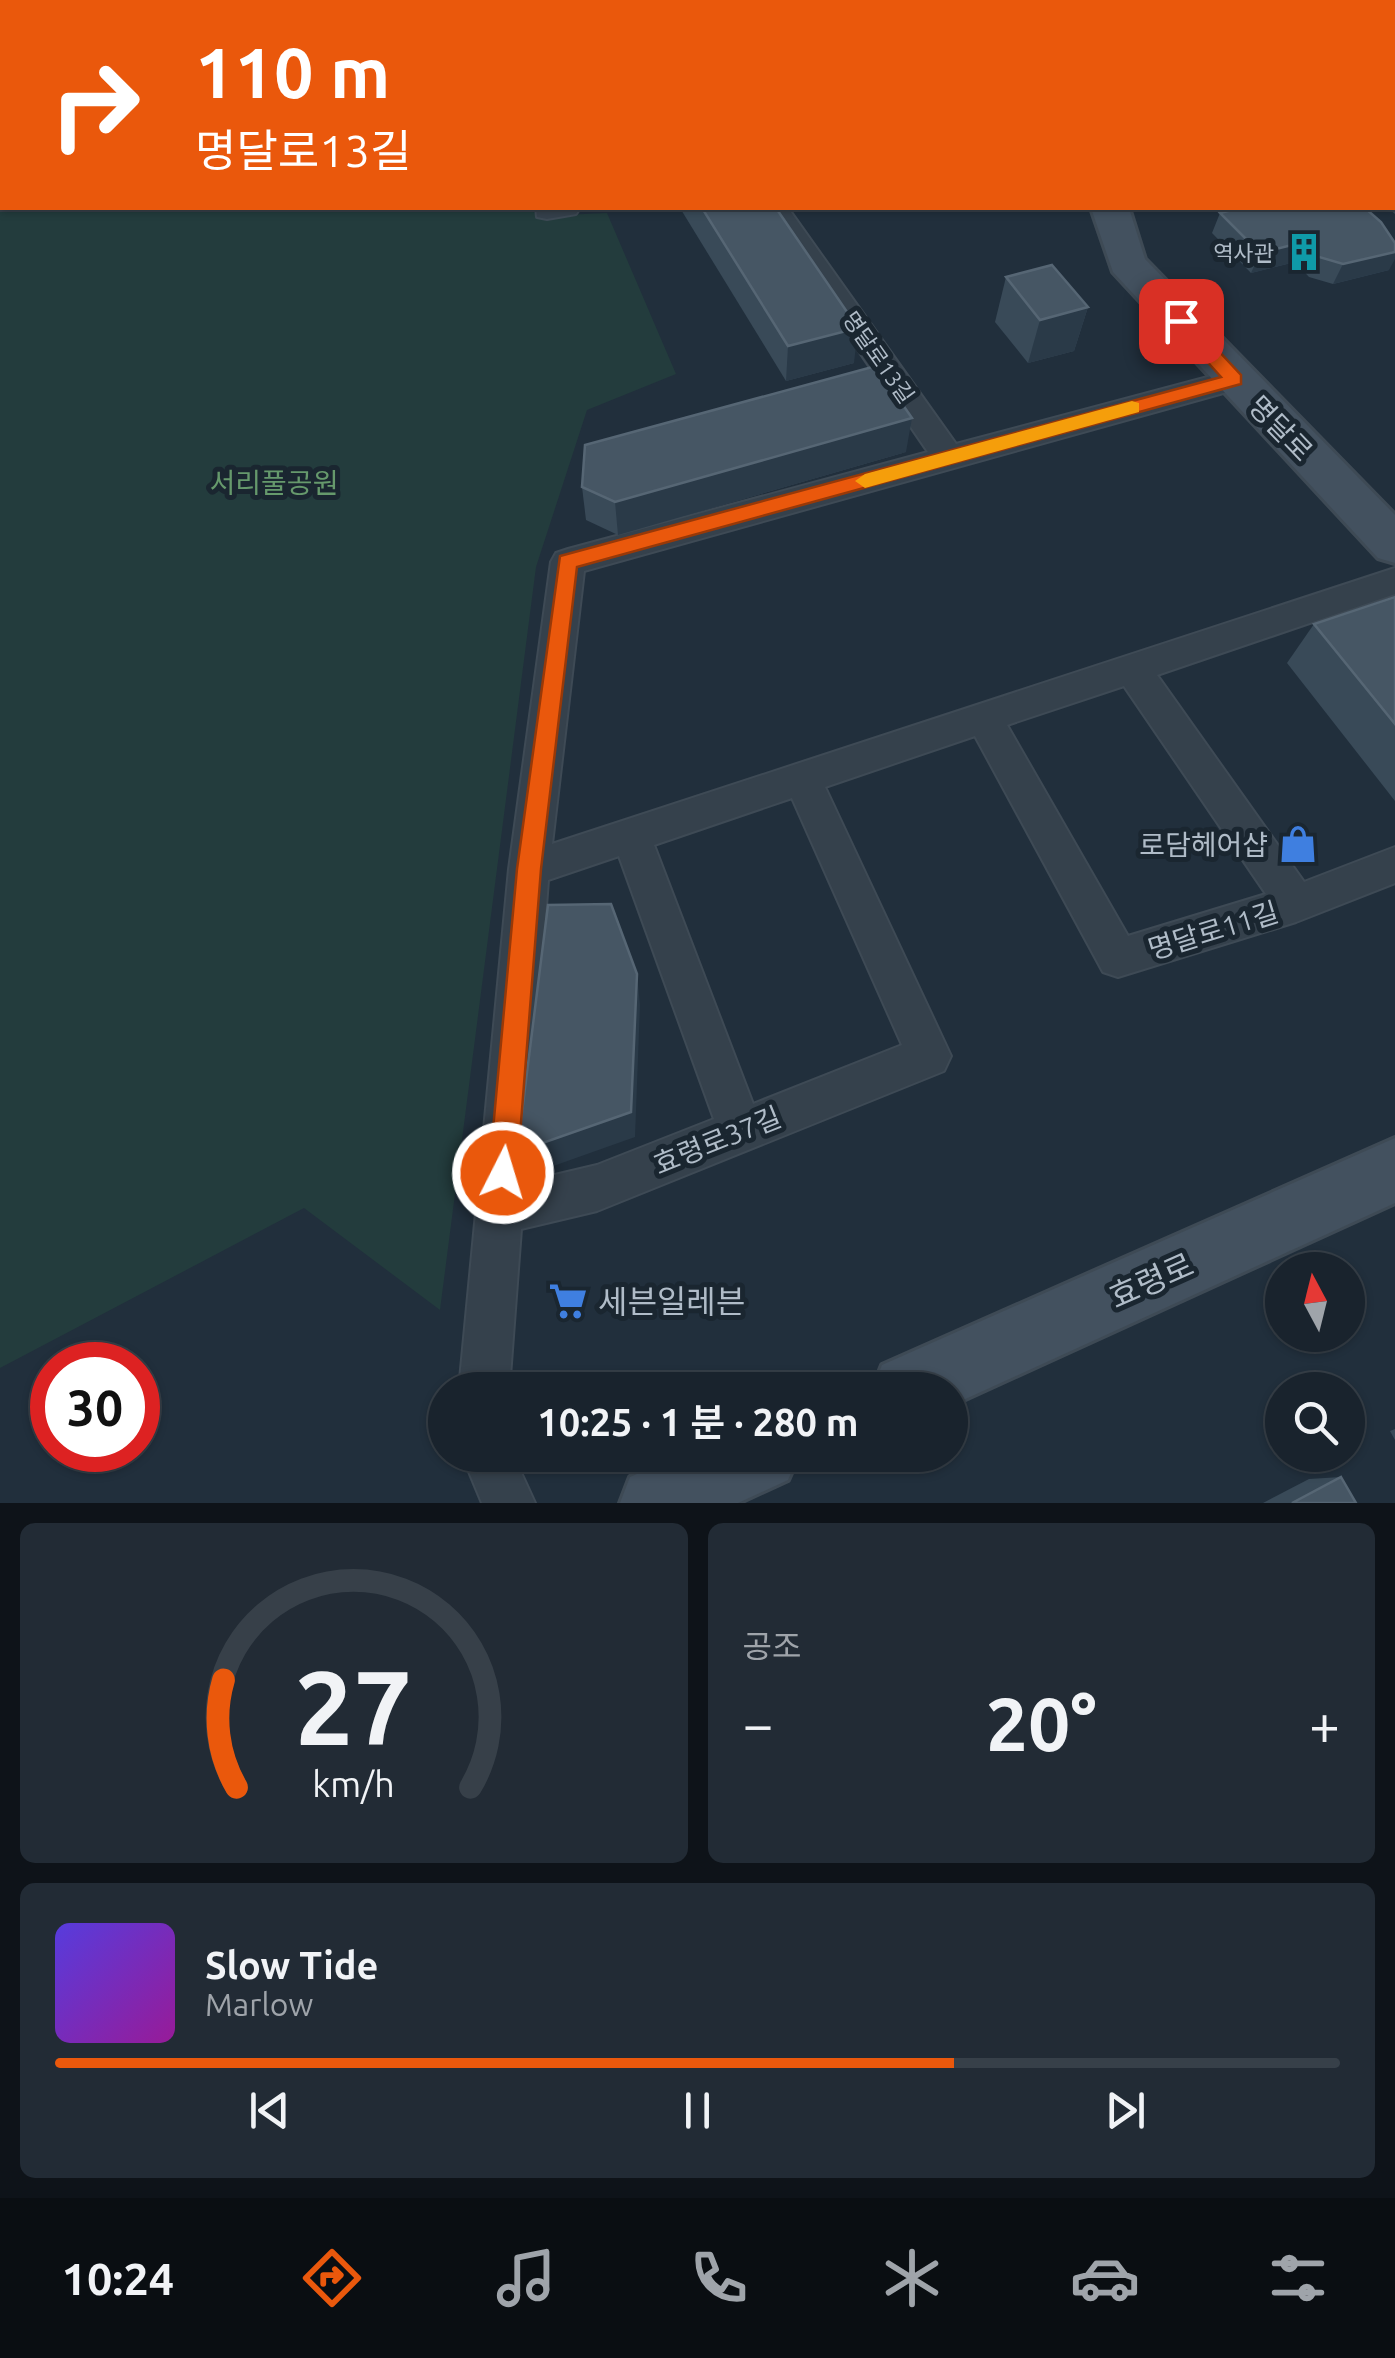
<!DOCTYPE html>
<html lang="ko">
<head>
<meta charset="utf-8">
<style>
	:root { --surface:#19232d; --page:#222b35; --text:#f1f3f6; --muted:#9fa4aa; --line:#374049; --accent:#ea580c }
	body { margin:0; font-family:Ubuntu,"Noto Sans KR",sans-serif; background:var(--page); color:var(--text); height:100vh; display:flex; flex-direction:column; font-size:38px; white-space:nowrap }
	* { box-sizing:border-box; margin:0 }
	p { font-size:32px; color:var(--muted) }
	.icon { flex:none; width:55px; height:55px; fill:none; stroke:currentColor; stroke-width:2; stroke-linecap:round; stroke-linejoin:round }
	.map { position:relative; height:1503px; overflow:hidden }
	.details { display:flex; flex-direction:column; gap:20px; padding:20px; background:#0e1319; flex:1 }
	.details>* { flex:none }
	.hud { position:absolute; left:0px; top:0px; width:1395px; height:210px; box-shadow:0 2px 8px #0004,0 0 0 2px var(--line); background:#ea580c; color:#fff; overflow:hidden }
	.needle { width:65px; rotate:353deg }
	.controls { position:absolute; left:1265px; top:1252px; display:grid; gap:20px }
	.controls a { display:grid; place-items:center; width:100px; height:100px; border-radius:50%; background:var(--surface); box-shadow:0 2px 8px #0004,0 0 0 2px var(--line); font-size:50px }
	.speed { position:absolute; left:30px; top:1342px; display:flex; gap:20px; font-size:50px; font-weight:700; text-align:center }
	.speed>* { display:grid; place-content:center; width:130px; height:130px; border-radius:50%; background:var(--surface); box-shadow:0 2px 8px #0004,0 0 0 2px var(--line); line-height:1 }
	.speed .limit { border:15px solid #d22; background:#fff; color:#111 }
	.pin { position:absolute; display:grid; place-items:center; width:85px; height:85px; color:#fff; margin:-42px; border-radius:20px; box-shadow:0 5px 15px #0006 }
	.me { position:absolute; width:110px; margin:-55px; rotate:5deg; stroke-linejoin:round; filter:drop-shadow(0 0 8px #0008) }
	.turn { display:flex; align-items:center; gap:35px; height:210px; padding:0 30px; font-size:45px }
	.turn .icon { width:130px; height:130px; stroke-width:2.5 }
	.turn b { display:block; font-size:70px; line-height:85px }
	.big { font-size:75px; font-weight:600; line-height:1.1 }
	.details .widget { flex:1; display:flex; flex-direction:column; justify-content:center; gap:15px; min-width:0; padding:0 35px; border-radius:15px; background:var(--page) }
	.details .dial { align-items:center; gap:0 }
	.dial svg { height:260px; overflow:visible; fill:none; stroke:var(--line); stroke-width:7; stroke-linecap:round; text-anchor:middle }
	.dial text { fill:var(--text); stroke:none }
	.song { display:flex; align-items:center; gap:30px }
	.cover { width:120px; height:120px; border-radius:15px; background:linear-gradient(135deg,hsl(250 70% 55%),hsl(300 70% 35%)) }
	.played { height:10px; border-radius:5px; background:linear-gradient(90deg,var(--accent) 70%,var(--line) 70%) }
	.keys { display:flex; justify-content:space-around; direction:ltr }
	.heat { display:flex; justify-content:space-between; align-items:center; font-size:55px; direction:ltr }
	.details .tiles { flex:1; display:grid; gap:20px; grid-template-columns:1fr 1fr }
	.widget:last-child { grid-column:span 2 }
	.trip { position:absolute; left:428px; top:1372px; width:540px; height:100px; border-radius:50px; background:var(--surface); box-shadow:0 2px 8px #0004,0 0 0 2px var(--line); font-weight:600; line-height:100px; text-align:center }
	.dock { display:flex; height:160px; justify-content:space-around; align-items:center; background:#0a0e12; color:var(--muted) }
	.dock .icon { width:70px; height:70px }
	.dock .on { color:var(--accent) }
	.dock b { font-size:45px; color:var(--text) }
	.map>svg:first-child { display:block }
</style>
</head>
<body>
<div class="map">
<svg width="1395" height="1503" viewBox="0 0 1395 1503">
	<rect width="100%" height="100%" fill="#212f3c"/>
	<path fill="#233c3d" d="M0,0H252L2,2V208H528L539,216L607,213L676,374L587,410L536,567L440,1310L304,1208L0,1368Z"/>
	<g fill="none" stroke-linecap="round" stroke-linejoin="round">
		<g stroke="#3e4a55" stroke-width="4">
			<g id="street">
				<path d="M459,0H483L484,2H461Z"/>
				<path d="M618,0H642L644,2H620Z"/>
				<path d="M1199,0H1223L1224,2H1201Z"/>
				<rect x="1392" y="60" width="3" height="14"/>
				<path d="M536,208H580L576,214L547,219L537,217Z"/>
				<path d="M761,208H788L956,444L1234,370L1245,373L1249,380L1245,387L584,571L552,844L1395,568V594L1157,675L1304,882L1395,847V883L1296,922L1118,977L1103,972L975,736L825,787L951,1056L944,1071L597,1211L521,1229L509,1390H459L509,869L551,562L556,553L568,549L928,452ZM1124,686L1266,894L1128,936L1007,725ZM792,798L902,1045L753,1104L654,845ZM619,856L714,1119L597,1165L525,1182L548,880Z"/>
				<path d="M462,1455H513L535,1503H482Z"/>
			</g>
		</g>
		<g stroke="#3e4a55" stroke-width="6">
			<g id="secondary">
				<rect x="1032" y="0" width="32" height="2"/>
				<path d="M1091,208H1129L1145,259L1395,515V563L1378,558L1113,272Z"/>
				<path d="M1395,1138V1203L950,1406V1390H872L882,1365Z"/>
				<path d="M681,1455H799L788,1480L738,1503H620L630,1477Z"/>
			</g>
		</g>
		<use href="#street" fill="#35414c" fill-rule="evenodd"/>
		<use href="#secondary" fill="#43515f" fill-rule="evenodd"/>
	</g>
	<g fill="#394a58">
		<path d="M280,0H386L382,2H281Z"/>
		<path d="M1244,0H1395V56H1392V2H1243Z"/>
		<path d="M1395,153V214L1388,208H1392V154Z"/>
		<path d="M680,208H776L854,363L786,381Z"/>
		<path d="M1220,213L1389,270L1333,284L1309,277L1295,262L1251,273L1212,233Z"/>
		<path d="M1006,277L1088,307L1074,351L1028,363L995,322Z"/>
		<path d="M906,452L618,535L586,520L582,487Z"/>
		<path d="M1395,597V801L1287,663L1314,624Z"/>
		<path d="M1395,1429V1440L1390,1431Z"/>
		<path d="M1341,1477L1356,1503H1263L1309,1479Z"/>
	</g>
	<g fill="#2a3a48">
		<path d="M313,0H386L382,2H314Z"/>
		<path d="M1392,126H1395V143L1392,144Z"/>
		<path d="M1304,242L1295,262L1251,273L1260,253Z"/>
		<path d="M1395,252V259L1389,270L1333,284L1343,264Z"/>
		<path d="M1088,307L1074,351L1028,363L1040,320Z"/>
		<path d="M858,328L854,363L786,381L788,346Z"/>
		<path d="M912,418L906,452L618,535L615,502Z"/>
		<path d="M637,974L640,1005L635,1137L528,1175L517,1152Z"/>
	</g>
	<g fill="#465664" stroke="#566674" stroke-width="2.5">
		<path d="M732,0H761L773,2H730Z"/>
		<path d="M912,0H1000L999,2H896Z"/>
		<path d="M1255,0H1395V21H1392V2H1256Z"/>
		<path d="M1392,82L1395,84V126H1392Z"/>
		<path d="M1395,153V185L1392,182V154Z"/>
		<path d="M702,208H776L858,328L788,346Z"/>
		<path d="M1240,208H1365L1381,222L1395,243V252L1343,264L1319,257L1304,242L1260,253L1220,213Z"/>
		<path d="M1052,265L1088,307L1040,320L1006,277Z"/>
		<path d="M876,366L912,418L615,502L582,487L585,445Z"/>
		<path d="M1395,597V724L1314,624Z"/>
		<path d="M611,904L637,974L631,1112L517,1152L548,905Z"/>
		<path d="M1341,1477L1356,1503H1292Z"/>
	</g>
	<path fill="#ea580c" stroke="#983908" stroke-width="2.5" d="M1181,315L1187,317L1241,375V384L577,567L541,869L517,1173L513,1183L503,1187L493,1183L489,1173L517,869L560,556L1221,377L1174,325L1172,321Z"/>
	<path fill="#f59e0b" d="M1132,401L1139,403V412L865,488L855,481L865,474Z"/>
	<defs>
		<g id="building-bare" transform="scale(3)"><path d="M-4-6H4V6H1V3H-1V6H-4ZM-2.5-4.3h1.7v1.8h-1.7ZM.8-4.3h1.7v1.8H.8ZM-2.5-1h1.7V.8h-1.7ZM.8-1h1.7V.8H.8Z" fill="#0f9aa8" stroke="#1a2630" stroke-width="2.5" paint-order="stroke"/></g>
		<g id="shop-bare" transform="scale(3)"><path d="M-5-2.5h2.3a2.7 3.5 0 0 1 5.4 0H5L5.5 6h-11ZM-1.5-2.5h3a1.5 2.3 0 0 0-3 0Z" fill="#3f7fe0" stroke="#1a2630" stroke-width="2.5" paint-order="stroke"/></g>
		<g id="supermarket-bare" transform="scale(3)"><path d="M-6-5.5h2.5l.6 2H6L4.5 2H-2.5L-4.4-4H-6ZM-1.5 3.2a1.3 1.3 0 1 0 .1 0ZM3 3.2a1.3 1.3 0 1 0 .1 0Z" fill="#3f7fe0" stroke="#1a2630" stroke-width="2.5" paint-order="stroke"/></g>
	</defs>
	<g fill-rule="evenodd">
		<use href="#building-bare" x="1304" y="252"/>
		<use href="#shop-bare" x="1298" y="844"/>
		<use href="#supermarket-bare" x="568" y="1301"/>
	</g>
	<g text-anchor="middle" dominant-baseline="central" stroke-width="10" stroke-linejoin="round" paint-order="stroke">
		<g font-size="22" fill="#b0bcc8" stroke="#1a2630" text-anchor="end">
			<text x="1274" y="252">역사관</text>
		</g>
		<g font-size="22" fill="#b0bcc8" stroke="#1a2630">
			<text transform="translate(879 357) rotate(55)">명달로13길</text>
		</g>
		<g font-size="28" fill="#b0bcc8" stroke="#1a2630">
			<text transform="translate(1281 428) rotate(46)">명달로</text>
			<text transform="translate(1213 930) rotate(-17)">명달로11길</text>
			<text transform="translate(717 1140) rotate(-22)">효령로37길</text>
		</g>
		<g font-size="28" fill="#66996c" stroke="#1a2630">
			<text x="274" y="482">서리풀공원</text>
		</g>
		<g font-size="28" fill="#b0bcc8" stroke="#1a2630" text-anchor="end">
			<text x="1268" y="844">로담헤어샵</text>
		</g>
		<g font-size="32" fill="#b0bcc8" stroke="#1a2630">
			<text transform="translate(1151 1280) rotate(-24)">효령로</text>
		</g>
		<g font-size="32" fill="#b0bcc8" stroke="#1a2630" text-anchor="start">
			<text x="598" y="1301">세븐일레븐</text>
		</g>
	</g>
</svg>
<div class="controls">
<a><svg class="needle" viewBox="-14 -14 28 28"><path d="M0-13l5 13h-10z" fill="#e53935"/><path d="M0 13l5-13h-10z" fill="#9fa4aa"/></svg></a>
<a><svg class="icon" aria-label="search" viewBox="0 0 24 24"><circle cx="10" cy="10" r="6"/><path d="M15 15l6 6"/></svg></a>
</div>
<div class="speed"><div class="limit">30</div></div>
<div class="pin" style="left:1181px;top:321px;background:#d93025"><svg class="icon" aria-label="arrive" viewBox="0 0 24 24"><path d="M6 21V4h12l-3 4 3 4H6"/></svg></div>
<svg class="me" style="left:503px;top:1173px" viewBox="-20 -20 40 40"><circle r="17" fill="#ea580c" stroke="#fff" stroke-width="3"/><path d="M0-11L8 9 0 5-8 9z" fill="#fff"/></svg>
<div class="trip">10:25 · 1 분 · 280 m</div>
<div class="hud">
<div class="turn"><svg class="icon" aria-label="right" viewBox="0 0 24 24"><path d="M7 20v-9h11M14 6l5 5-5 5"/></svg><div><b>110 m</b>명달로13길</div></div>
</div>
</div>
<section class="details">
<div class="tiles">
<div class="widget dial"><svg viewBox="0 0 100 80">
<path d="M14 69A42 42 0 1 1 86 69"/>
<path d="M14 69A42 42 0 0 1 10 36" stroke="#ea580c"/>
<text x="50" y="56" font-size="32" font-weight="700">27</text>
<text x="50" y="72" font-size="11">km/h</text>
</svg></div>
<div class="widget"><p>공조</p>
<div class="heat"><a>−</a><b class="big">20°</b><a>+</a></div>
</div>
<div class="widget">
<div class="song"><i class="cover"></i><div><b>Slow Tide</b><p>Marlow</p></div></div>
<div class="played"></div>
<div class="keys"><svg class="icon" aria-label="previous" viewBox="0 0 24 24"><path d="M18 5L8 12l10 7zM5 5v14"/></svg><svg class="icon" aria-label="pause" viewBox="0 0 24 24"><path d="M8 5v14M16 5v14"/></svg><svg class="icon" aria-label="next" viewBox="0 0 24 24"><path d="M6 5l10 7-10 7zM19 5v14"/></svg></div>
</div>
</div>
</section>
<nav class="dock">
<b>10:24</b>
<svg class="icon on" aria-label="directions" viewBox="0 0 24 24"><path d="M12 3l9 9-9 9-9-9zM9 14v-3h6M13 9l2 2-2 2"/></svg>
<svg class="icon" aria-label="music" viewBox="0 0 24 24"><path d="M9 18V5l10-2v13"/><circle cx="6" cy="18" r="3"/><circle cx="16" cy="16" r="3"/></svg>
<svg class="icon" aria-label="phone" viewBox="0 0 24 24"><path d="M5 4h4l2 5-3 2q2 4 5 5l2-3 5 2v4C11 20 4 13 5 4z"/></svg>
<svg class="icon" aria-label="climate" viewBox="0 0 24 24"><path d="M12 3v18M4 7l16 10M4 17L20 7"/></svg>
<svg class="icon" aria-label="car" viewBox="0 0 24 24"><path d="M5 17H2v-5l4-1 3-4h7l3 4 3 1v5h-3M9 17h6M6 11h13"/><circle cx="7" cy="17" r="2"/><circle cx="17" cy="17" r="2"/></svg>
<svg class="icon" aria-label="filters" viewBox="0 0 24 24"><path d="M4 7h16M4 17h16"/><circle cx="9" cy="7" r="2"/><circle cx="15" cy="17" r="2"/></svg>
</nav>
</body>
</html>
